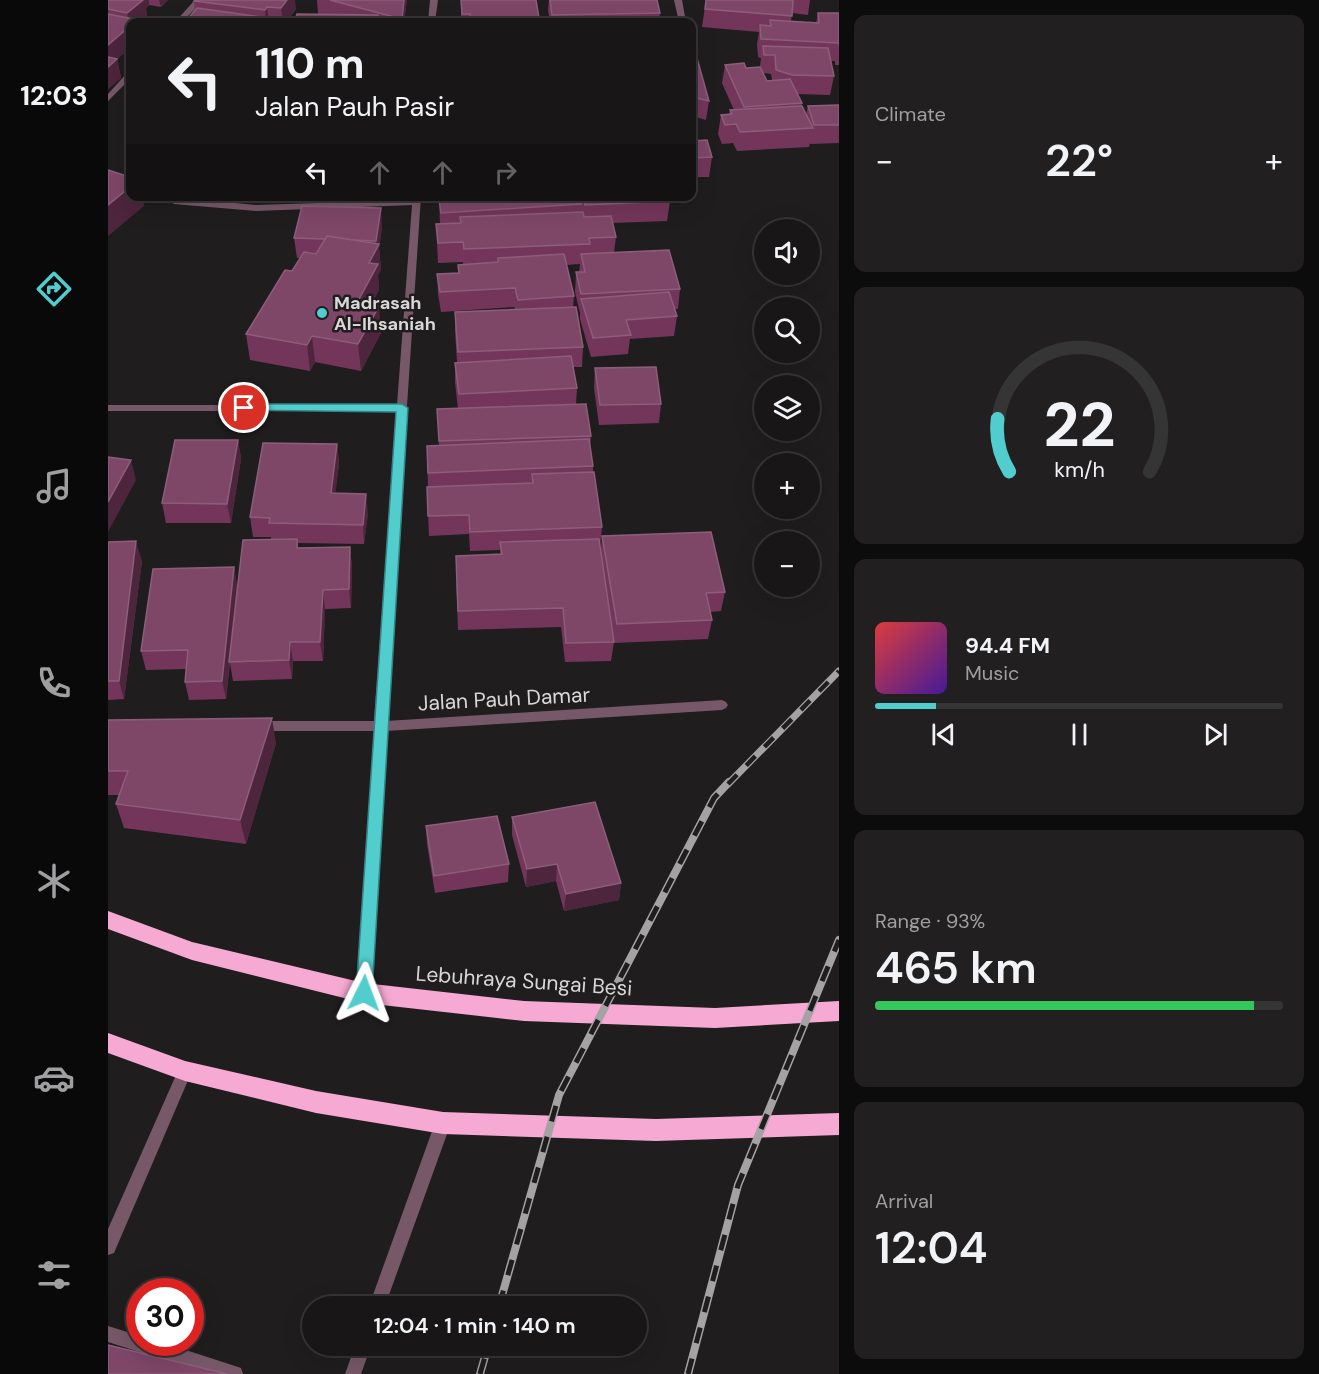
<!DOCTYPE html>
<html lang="en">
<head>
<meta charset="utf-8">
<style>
	:root { --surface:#181617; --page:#211f20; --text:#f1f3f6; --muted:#9f9fa1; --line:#363536; --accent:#52cdce }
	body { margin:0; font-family:"DM Sans",sans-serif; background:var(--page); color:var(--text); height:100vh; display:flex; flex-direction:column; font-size:22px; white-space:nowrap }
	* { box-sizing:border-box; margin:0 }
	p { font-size:20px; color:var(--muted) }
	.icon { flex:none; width:33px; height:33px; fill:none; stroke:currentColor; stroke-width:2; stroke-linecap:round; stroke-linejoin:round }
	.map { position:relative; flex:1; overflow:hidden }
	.sheet { display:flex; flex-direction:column; gap:15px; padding:15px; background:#0d0c0d; width:480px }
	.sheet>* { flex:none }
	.banner { position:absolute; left:18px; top:18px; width:570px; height:183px; border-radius:12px; box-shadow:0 6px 24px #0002,0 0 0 2px var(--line); background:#181617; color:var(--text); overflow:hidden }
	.tools { position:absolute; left:646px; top:219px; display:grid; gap:12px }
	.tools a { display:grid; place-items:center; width:66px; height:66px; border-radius:50%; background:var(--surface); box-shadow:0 6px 24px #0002,0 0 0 2px var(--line); font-size:30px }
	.speed { position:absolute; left:18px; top:1278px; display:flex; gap:12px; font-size:30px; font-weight:700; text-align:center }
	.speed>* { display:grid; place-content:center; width:78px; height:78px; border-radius:50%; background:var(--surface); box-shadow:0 6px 24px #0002,0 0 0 2px var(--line); line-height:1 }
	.speed .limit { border:9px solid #d22; background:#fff; color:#111 }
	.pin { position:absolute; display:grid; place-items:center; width:51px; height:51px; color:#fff; margin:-26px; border:3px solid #fff; border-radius:50%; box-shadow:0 2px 6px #0007 }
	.me { position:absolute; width:66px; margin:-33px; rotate:3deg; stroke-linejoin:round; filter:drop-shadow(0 0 4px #0008) }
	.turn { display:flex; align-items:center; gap:21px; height:126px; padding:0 30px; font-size:27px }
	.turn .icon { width:78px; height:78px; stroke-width:2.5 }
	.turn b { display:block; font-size:42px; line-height:51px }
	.lanes { display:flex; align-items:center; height:57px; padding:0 30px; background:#0003; justify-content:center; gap:30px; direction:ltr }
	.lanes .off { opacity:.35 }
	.big { font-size:45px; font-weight:600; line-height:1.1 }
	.sheet .tile { flex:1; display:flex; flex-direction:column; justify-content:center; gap:9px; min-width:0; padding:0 21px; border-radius:12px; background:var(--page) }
	.sheet .dial { align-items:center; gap:0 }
	.dial svg { height:156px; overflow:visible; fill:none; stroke:var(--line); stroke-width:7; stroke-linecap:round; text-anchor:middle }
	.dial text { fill:var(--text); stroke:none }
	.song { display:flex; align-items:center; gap:18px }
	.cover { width:72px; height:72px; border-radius:9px; background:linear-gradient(135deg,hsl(0 70% 55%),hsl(260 70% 35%)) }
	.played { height:6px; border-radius:3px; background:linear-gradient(90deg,var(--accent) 15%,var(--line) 15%) }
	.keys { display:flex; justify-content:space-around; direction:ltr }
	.heat { display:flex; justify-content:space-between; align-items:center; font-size:33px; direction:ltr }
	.charge { height:9px; border-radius:4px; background:linear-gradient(90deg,#34c759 93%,var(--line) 0) }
	.trip { position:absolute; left:194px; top:1296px; width:345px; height:60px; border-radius:30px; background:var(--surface); box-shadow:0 6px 24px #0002,0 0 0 2px var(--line); font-weight:600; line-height:60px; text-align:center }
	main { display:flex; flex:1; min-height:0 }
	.menu { display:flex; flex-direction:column; width:108px; justify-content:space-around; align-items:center; background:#0a0909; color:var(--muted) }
	.menu .icon { width:42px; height:42px }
	.menu .on { color:var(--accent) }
	.menu b { font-size:27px; color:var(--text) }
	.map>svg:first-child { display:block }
</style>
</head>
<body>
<main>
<nav class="menu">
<b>12:03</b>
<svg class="icon on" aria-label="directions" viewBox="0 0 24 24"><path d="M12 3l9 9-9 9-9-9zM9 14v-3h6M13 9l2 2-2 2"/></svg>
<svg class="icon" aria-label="music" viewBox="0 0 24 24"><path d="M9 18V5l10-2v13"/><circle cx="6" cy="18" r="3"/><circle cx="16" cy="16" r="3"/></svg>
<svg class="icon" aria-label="phone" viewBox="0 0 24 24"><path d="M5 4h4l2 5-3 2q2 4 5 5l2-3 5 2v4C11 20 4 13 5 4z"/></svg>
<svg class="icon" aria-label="climate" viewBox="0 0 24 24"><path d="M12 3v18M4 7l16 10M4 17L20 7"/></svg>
<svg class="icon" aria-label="car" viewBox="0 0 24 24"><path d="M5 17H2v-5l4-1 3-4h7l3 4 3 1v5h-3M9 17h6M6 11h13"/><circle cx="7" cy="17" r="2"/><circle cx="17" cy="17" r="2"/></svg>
<svg class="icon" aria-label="filters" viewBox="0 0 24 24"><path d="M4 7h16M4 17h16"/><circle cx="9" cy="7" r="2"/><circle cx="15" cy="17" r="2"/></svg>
</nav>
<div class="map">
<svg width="731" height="1374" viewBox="0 0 731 1374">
	<rect width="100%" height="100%" fill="#201d1f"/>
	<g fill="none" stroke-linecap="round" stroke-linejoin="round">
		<g fill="#775868" fill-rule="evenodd">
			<path d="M77,1064L82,1066L84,1071L6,1253L0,1255V1229L72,1066Z"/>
			<path d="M335,1116L340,1118L343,1123L277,1306H261L327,1123L330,1118Z"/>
			<path d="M0,1326L32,1336V1342H53L127,1366L133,1368L135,1374H100L0,1342Z"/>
			<path d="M247,1346H263L253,1374H237Z"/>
		</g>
		<g fill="#775868" fill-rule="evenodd">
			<path d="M322,0H330L327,22H320Z"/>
			<path d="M566,0H574L578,22H571Z"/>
			<path d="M86,1L93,3L74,22H67Z"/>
			<path d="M19,73H22V79L0,101V94Z"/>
			<path d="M52,196L148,205L304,200L305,196H313L278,721L614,700L618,702L620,705L618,708L614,710L278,731L263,993L261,998L256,999L251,998L249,993L266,731H151L147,729L145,726L147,723L151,721H266L289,411H0V405H289L304,205L148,211L66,204Z"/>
		</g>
		<g fill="#f6a9d2" fill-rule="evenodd">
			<path d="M0,911L84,942L256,983L416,1001L607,1008L731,1001V1021L607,1028L416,1021L256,1003L84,960L0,929Z"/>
			<path d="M0,1033L77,1061L208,1091L335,1112L548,1119L731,1113V1135L548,1141L335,1134L208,1113L77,1081L0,1053Z"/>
		</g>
		<g stroke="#a5a2a4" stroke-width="7">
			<path id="rail-far1" d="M620,784L731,671"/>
		</g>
		<g stroke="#a5a2a4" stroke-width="8">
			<g id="rail">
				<path d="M391,1306L451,1095L606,798L621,782"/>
				<path d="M372,1374L380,1346"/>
				<path d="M580,1374L630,1185L731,940"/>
			</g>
		</g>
		<use href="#rail-far1" stroke="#201d1f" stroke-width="4.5" stroke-dasharray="13" stroke-linecap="butt"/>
		<use href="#rail" stroke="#201d1f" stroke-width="5" stroke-dasharray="16" stroke-linecap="butt"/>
	</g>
	<g fill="#73365a" fill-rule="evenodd">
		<path d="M0,0H60L53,7L41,5L38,8L39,17L33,22H22V48L9,59L13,78L0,89Z"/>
		<path d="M209,0H299L296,22H187L210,14Z"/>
		<path d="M353,0H549L552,13L551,22H442L440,10L441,0H428L431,22H353Z"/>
		<path d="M598,0H702L700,15L684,13L683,21L708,23L710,13H731V65H727V61H723L726,76L722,95L689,94L694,103V106L698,115L700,106L731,105V143L702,144V142L701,147L629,151L625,143L614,144L610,134L613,115L621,114L622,110H626L614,83L617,65L638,68L652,67L653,58L650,57L649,44L651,32L594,27ZM655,73L663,74L664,80L659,81Z"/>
		<path d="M86,1L188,9L179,21H181V22H77L87,11Z"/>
		<path d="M584,51L601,101L598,120L584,116Z"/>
		<path d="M584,141L604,157L601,177H584Z"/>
		<path d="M335,196H560L562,201L559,221L504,223L508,237L506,252L572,289L570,309H567L569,316L566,336L522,339L520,354L483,357L472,319V313L467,292L468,272H471L472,264L458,265L466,296L465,307L475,347L474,367H465L469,388L468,405L483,436L482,447L485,466V472L494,527L492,547L493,550L494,536L617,592L613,611L602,612L604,620L600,639L506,643L501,610L506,642L503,661L457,662L453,627L350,630L348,575L392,554V550L362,551L361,534L321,536L319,487H320L319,446H331L329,409H350L347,382V363L349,362L347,331V312L407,309L406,307L333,312L330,294L329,274L350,273V265L355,264V262L330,263L328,224H332L331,199H335Z"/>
		<path d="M274,227L271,248L273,270L270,275L271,290L263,305L273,333L253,371L207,362L202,371L142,360L138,334L184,271L192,258H189L186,238Z"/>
		<path d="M487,368L553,404L551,423L491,425L486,388Z"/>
		<path d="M130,440L133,459L123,523H58L54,503Z"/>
		<path d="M229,444L231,464L227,493L260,513L256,544L190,543V548L242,547L244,567L243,608L217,609L215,661H185L184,679L125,681L122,663L118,699L81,700L77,682L78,669L38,670L33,651L126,567L129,586L163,540V537H145L142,517Z"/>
		<path d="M0,542L34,561L16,699L0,700Z"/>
		<path d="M0,720L168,743L138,844L16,828L8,804L11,795H0Z"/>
		<path d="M404,817L513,883L511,900L456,911L448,881L418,887L404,835Z"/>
		<path d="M318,826L401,864L400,882L327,893L319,844Z"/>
	</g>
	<g fill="#4d253d">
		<path d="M34,0H41V5L38,8L39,17L33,22H22V48L0,67V45L22,27L19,13Z"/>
		<path d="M51,0H60L53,7Z"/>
		<path d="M179,0H187L188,9L178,22H175L173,8Z"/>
		<path d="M296,0H299L296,22H294Z"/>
		<path d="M159,7L161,22H158L157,10Z"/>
		<path d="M9,59L13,78L0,89V67Z"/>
		<path d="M22,187V196H35L36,206L0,236V205Z"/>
		<path d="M273,208L274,227L271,248L273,270L270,275L271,290L251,329L249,303L261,263L269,248L268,241Z"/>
		<path d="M271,306L273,333L253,371L250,344Z"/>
		<path d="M204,336L207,362L202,371L199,345Z"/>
		<path d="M130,440L133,459L123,523L119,504Z"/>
		<path d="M229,444L231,464L225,513L223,493Z"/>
		<path d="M23,460L28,480L0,532V502Z"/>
		<path d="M258,494L260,513L256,544L255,525Z"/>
		<path d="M28,541L34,561L16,699L11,681Z"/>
		<path d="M242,547L244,567L243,608L241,589Z"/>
		<path d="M126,567L129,586L118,699L114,681Z"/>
		<path d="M215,590L217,609L215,661L212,642Z"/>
		<path d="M182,642L185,661L184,679L181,660Z"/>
		<path d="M164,718L168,743L138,844L132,820Z"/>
		<path d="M449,864L448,881L418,887L419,869Z"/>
		<path d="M513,883L511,900L456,911L458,894Z"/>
	</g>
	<g fill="#7e4768" stroke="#8c5e7a" stroke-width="1.5">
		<path d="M0,0H35L19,13L0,9Z"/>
		<path d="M87,0H179L173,8L159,7L157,10L86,1Z"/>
		<path d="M222,0H296L294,19Z"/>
		<path d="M353,0H428L431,18L362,19V14H354Z"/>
		<path d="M442,0H549L552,13L444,15Z"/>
		<path d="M598,0H685L684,16L597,9Z"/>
		<path d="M89,8L181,21L180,22H77Z"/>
		<path d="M710,13H731V46V43L653,39L652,25L663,26L662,20L711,23Z"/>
		<path d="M0,14L30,20L27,22H22V26L0,45Z"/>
		<path d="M189,14L270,15L269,22H187Z"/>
		<path d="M655,46L720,48L726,76L684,75L668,70L667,55H656Z"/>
		<path d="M584,51H587L601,101L584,97Z"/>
		<path d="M0,57L9,59L0,67Z"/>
		<path d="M636,63L638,68L652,67L659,81L682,79L694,103L636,107L617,65Z"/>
		<path d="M731,105V125H706L700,106Z"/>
		<path d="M694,106L705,128L632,132L628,124L617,125L613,115L624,114L622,110Z"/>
		<path d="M599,140L604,157L584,158V141Z"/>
		<path d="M0,170L22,177V187L0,205Z"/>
		<path d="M374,196H471L473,204L333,213L331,199Z"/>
		<path d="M475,196H560L562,201L477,205Z"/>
		<path d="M194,206L273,208L268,241L244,240L219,236L217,239L186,238Z"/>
		<path d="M475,212L476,217L503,216L508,237L481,238L482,244L356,249L355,242L330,243L328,224L353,223L352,217Z"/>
		<path d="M219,236L271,244L261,263L270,264L249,303L271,306L250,344L204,336L199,345L138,334L177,270L184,271L196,252L208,254Z"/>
		<path d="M561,250L572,289L473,294L468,272H477L473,254Z"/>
		<path d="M456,254L466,296L410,300L407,288L332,292L329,274L351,273L350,265L390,262V258Z"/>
		<path d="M561,292L569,316L518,320L523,335L485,338L473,299Z"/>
		<path d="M468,307L475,347L350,352L347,312Z"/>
		<path d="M463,356L469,388L351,394L347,363Z"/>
		<path d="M548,367L553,404L492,405L487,368Z"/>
		<path d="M478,404L483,436L331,441L329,409Z"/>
		<path d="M481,439L485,466L320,473L319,446Z"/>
		<path d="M67,440H130L119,504L54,503Z"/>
		<path d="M155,443L229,444L223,493L258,494L255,525L161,523L162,518L142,517Z"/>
		<path d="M0,457L23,460L0,502Z"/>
		<path d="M486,472L494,527L362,532L361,515L320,516L319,487L425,483L424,474Z"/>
		<path d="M603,532L617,592L598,593L604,620L509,624L494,536Z"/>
		<path d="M189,539V548L242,547L241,589L215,590L212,642H182L181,660L121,662L135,540Z"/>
		<path d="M491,539L506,642L458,643L455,608L350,611L348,556L394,554L392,542Z"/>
		<path d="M28,541L11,681H0V542Z"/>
		<path d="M126,567L114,681L77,682L80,650L33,651L45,569Z"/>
		<path d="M164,718L132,820L8,804L20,771H0V720Z"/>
		<path d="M487,802L513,883L458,894L449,864L419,869L404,817Z"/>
		<path d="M389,816L401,864L326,876L318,826Z"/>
		<path d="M0,1345L119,1374H0Z"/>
	</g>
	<path fill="#52cdce" stroke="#358586" stroke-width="1.5" d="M136,404H294L300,408L264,993L262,998L256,1001L250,998L248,993L288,412L132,410L130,408Z"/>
	<circle fill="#52cdce" stroke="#201d1f" stroke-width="2" cx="214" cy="313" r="6"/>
	<g text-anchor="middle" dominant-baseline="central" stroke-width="5" stroke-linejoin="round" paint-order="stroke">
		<g font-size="18" font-weight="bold" fill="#d9d7d8" stroke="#201d1f" text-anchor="start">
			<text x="226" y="303">Madrasah<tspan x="226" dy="21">Al-Ihsaniah</tspan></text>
		</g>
		<g font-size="21" fill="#d9d7d8" stroke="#201d1f">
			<text transform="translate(396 699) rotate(-3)">Jalan Pauh Damar</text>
			<text transform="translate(416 981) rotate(4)">Lebuhraya Sungai Besi</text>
		</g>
	</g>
</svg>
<div class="tools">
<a><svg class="icon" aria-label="sound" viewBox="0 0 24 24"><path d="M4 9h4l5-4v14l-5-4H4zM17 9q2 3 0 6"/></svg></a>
<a><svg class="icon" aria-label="search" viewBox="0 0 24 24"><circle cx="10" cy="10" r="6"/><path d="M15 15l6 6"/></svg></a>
<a><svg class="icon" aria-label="layers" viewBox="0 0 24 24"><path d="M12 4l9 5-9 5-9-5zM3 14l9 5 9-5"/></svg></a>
<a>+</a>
<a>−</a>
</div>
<div class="speed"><div class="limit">30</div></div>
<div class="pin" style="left:136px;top:408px;background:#d93025"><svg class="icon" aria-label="arrive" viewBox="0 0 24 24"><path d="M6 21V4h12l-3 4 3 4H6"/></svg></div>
<svg class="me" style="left:256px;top:993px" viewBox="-20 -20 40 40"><path d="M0-17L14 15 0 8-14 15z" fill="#52cdce" stroke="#fff" stroke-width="4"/></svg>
<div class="trip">12:04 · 1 min · 140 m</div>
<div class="banner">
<div class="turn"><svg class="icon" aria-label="left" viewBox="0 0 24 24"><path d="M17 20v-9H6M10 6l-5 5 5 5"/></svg><div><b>110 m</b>Jalan Pauh Pasir</div></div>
<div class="lanes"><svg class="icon" aria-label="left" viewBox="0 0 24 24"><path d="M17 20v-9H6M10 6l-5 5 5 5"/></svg><svg class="icon off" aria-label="ahead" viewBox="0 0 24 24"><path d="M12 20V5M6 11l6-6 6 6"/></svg><svg class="icon off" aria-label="ahead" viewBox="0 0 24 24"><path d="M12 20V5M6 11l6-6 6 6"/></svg><svg class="icon off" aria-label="right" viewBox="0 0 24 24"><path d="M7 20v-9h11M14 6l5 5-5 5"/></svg></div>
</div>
</div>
<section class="sheet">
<div class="tile"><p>Climate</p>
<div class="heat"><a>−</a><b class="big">22°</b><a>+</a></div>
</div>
<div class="tile dial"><svg viewBox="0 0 100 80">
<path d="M14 69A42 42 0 1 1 86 69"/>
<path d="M14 69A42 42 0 0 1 8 42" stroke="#52cdce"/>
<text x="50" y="56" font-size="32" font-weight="700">22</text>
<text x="50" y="72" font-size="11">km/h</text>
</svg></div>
<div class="tile">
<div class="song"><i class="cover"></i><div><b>94.4 FM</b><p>Music</p></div></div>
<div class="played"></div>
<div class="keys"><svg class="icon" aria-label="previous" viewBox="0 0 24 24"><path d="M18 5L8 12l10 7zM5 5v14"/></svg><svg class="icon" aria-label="pause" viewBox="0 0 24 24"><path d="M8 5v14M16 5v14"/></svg><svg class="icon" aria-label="next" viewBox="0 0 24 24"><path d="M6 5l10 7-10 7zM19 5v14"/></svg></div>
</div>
<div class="tile"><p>Range · 93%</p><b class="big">465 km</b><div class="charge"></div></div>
<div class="tile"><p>Arrival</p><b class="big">12:04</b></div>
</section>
</main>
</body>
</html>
